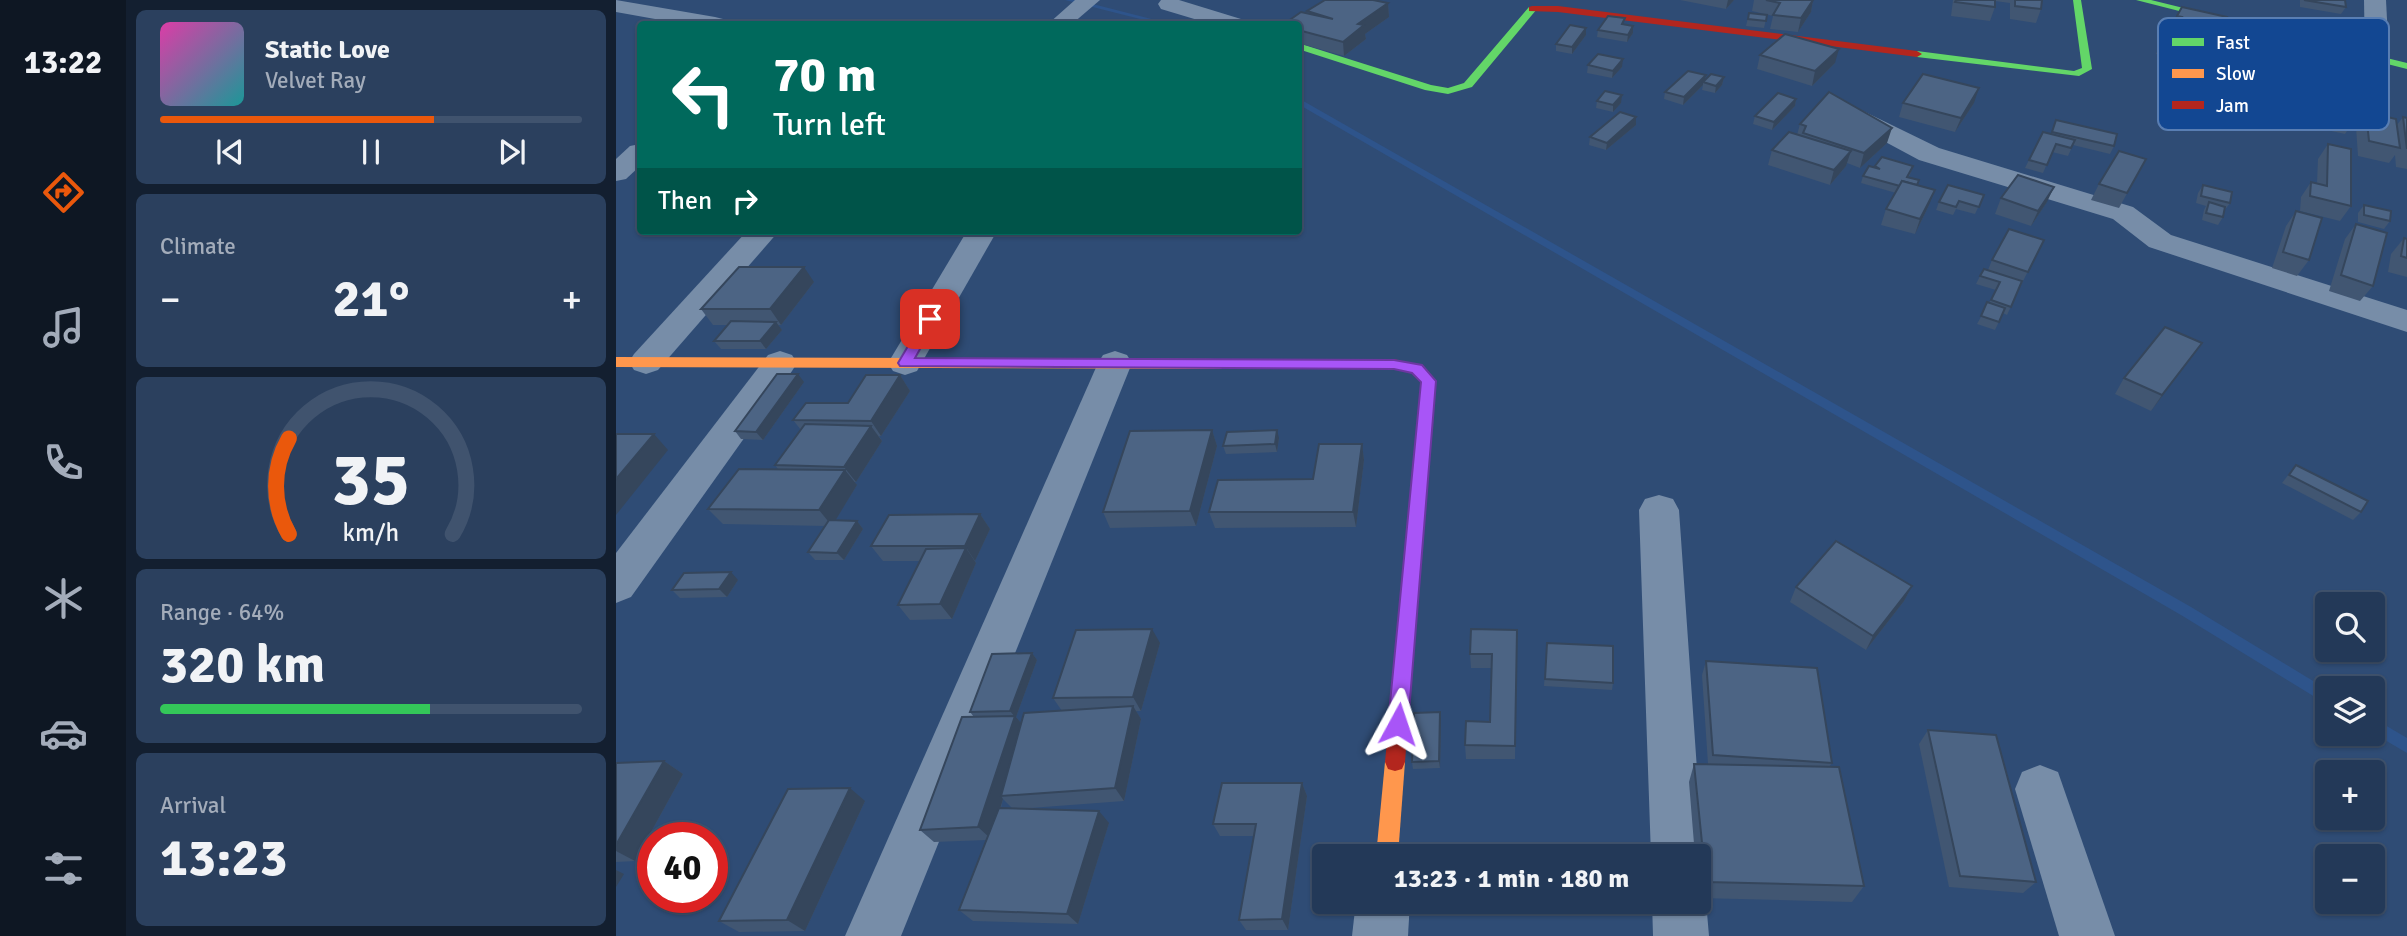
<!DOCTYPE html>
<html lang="en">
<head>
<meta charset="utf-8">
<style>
	:root { --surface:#233958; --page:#2b405e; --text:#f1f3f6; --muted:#a3acba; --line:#40536e; --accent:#ea580c }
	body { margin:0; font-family:Signika,sans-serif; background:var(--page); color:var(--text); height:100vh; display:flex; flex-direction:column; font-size:26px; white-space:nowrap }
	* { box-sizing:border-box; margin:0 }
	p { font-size:23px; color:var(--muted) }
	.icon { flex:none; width:38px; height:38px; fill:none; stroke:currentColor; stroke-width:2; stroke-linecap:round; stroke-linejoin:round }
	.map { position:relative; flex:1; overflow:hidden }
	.side { display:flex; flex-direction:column; gap:10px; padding:10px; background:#131f30; width:490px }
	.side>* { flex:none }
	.banner { position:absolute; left:21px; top:21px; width:665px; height:214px; border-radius:7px; box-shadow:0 2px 5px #0004,0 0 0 2px var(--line); background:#00695c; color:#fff; overflow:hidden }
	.controls { position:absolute; left:1699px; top:592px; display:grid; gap:14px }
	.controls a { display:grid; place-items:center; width:70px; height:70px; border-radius:7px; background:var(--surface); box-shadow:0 2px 5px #0004,0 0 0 2px var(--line); font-size:35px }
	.speed { position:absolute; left:21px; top:822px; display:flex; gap:14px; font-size:35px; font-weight:700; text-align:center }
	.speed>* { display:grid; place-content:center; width:91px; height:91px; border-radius:50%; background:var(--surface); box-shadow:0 2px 5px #0004,0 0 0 2px var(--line); line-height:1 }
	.speed .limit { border:10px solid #d22; background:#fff; color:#111 }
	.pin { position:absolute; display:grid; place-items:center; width:60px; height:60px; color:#fff; margin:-30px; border-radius:14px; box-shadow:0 4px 10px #0006 }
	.me { position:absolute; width:77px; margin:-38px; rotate:5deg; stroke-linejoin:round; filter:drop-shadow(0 0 5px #0008) }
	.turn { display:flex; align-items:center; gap:24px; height:147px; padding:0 21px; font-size:32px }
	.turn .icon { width:91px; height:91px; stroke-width:2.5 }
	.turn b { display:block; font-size:49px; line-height:60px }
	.then { display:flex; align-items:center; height:66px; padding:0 21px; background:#0003; gap:14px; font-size:26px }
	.big { font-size:52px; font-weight:700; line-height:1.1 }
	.side .card { flex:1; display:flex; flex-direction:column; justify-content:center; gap:10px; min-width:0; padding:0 24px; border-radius:10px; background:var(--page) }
	.side .dial { align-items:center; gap:0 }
	.dial svg { height:182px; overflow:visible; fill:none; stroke:var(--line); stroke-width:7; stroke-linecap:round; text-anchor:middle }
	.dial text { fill:var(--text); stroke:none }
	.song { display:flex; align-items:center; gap:21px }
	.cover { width:84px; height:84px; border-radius:10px; background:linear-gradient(135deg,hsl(320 70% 55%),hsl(180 70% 35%)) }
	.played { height:7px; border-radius:4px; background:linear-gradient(90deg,var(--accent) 65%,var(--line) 65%) }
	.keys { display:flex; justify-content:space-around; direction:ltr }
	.heat { display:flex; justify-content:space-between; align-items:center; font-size:38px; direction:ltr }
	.charge { height:10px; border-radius:5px; background:linear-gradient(90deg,#34c759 64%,var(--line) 0) }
	.trip { position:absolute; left:696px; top:844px; width:399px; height:70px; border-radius:7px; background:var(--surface); box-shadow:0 2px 5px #0004,0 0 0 2px var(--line); font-weight:700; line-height:70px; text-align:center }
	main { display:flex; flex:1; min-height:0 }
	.tab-bar { display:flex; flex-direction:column; width:126px; justify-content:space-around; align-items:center; background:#0e1723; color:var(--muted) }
	.tab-bar .icon { width:49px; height:49px }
	.tab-bar .current { color:var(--accent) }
	.tab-bar b { font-size:32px; color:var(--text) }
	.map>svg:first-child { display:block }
</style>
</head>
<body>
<main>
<nav class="tab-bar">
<b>13:22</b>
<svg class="icon current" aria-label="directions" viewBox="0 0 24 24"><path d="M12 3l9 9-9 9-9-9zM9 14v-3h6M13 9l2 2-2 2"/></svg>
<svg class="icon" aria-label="music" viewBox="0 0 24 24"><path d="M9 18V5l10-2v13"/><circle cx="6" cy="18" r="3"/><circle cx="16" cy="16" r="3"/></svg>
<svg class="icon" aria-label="phone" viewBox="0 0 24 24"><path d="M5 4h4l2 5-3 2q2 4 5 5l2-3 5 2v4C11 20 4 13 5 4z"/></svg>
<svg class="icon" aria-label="climate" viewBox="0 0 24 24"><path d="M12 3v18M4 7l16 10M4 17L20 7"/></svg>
<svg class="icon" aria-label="car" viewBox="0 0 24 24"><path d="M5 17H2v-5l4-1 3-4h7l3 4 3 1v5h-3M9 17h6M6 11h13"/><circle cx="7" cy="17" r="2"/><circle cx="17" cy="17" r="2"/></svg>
<svg class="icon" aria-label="filters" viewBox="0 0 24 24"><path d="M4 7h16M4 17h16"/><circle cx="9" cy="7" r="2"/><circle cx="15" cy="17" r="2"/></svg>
</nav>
<section class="side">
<div class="card">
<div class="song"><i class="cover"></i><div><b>Static Love</b><p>Velvet Ray</p></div></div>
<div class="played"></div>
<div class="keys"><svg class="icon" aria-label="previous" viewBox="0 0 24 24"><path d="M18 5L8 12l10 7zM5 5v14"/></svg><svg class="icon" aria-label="pause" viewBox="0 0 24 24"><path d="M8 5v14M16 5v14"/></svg><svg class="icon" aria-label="next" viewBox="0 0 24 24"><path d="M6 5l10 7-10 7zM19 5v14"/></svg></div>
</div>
<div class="card"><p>Climate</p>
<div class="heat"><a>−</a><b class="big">21°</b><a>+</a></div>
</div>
<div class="card dial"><svg viewBox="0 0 100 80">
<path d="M14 69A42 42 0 1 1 86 69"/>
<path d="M14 69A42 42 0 0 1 14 27" stroke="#ea580c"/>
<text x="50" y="56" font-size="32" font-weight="700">35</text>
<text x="50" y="72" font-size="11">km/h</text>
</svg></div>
<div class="card"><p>Range · 64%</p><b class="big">320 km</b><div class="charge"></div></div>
<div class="card"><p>Arrival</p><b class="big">13:23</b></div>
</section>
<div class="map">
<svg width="1791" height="936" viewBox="0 0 1791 936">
	<rect width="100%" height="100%" fill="#2f4c75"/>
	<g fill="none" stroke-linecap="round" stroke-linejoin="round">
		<g fill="#2e548b" fill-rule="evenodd">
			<path d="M449,0H461L555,24H544Z"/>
			<path d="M682,98L1575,607L1712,690V705L1565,615L682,104Z"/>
			<path d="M1757,718L1791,738V753L1757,733Z"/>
		</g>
		<g fill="#778da8" fill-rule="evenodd">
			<path d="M0,0L99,17L107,19L110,24H67L0,12Z"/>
			<path d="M459,0H484L456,24H432Z"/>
			<path d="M545,0H563L625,19L628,24H595L545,9L542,4Z"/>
			<path d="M1748,0H1770L1773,58L1769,63H1753L1749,58Z"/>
			<path d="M1245,110L1323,148L1517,207L1555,235L1791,310V332L1533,247L1497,219L1303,160L1236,124L1232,118L1236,112Z"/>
			<path d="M24,144V166L10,179L0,181V159L14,146Z"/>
			<path d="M131,231H163L42,370L30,374L18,370L13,362L18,354Z"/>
			<path d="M351,231H381L301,371L289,375L277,371L272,363Z"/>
			<path d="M164,351L176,355L181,363L176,371L15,597L0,603V553L152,355Z"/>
			<path d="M499,351L511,355L516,363L285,936H229L482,363L487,355Z"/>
			<path d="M1043,495L1057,499L1063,510L1087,856L1083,865V856H1035L1023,510L1029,499Z"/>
			<path d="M1424,765L1442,772L1499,936H1443L1399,789L1406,772Z"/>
			<path d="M1083,885L1090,901L1093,936H1037L1036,901H1083Z"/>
			<path d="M740,901H794L792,936H736Z"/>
		</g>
		<g fill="#63d668" fill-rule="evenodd">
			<path d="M1457,0H1465L1476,69L1463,76L1301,57L1296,54L1301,51L1458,71L1466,68Z"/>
			<path d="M1520,0H1535L1791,63V69Z"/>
			<path d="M913,7L921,9L856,87L832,94L809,90L682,49V43L815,85L832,88L848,83Z"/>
		</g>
		<g fill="#ff974d" fill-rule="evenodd">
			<path d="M0,357L605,359L612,364L605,369L0,367Z"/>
			<path d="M779,753L786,755L789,762L782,856H760L769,762L772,755Z"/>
		</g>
		<g fill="#b3261e" fill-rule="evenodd">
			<path d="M916,6H942L1301,51L1306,54L1301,57L942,12L913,11V7Z"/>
			<path d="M605,359H778L805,366L819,381L789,762L786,769L779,771L772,769L769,762L805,382L795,373L778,369L600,367L598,364L600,361Z"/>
		</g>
	</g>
	<g fill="#415672" fill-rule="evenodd">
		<path d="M1064,0H1118L1110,9Z"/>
		<path d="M1138,0H1197L1195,12L1182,32L1154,29L1157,16L1136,11Z"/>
		<path d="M1337,0H1426L1425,9L1420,23L1394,19V3L1379,1V7L1374,21L1335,16Z"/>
		<path d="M1684,0H1729L1730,7L1725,14L1684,7Z"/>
		<path d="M772,3L773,17L749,34L750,39L728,56L682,43V24L692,13L691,11Z"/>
		<path d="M1566,7L1600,40L1584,75L1625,99L1621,111L1617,118L1575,108L1579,96L1569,94L1577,76L1554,71L1560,58L1540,54L1547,38L1554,39L1559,31L1554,30Z"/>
		<path d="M1133,13L1151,15L1148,28L1130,26Z"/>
		<path d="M1009,25L1017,33L1011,42L981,37L982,30Z"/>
		<path d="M970,28V35L956,54L940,51V44Z"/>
		<path d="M1602,44L1615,47L1606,64L1592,61Z"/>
		<path d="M1144,55L1219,63L1196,86L1141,69Z"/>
		<path d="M972,65L1006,67L996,78L971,73Z"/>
		<path d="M1090,75L1089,80L1108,77L1106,85L1099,93L1086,90L1087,85L1067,105L1048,99L1049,92Z"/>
		<path d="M1689,87L1729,105L1739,119L1729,134L1679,123L1680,101Z"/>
		<path d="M1180,99L1179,106L1156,130L1137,124L1139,116Z"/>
		<path d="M981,101L1005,103L997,112L980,108Z"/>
		<path d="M1287,103H1358L1339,132L1283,117Z"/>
		<path d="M1750,112L1781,125L1787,117L1791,118V169L1780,167L1779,155L1773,163L1742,156L1740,127Z"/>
		<path d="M1440,120L1498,146L1494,154L1457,145L1452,156L1436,152L1427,173L1409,168L1427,132L1435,134Z"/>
		<path d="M1184,124L1271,143L1244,168L1231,163L1230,166L1214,185L1152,165L1156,150L1181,135Z"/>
		<path d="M1020,125L990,150L973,145L974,137Z"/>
		<path d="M1712,144L1735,206L1724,221L1684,211L1685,197L1695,182L1701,183L1702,159Z"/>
		<path d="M1530,159L1503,208L1475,200L1483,184Z"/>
		<path d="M1259,166H1297L1293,177L1302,185L1313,205L1299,234L1265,225L1270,209L1280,193L1245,183L1247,176Z"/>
		<path d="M1587,185L1614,203L1608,211L1607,217L1602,225L1586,220L1588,210L1590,206L1580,203L1582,193Z"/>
		<path d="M1368,195L1359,214L1340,209L1337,215L1320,210L1323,202Z"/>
		<path d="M1385,198L1431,202L1415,226L1379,214Z"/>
		<path d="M1748,205L1774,221L1768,229L1742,222V213Z"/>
		<path d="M1680,211L1693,260L1681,276L1656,268L1670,226Z"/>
		<path d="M1740,224L1757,286L1744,301L1713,291L1729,239Z"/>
		<path d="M1788,238L1791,239V277L1772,272L1775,254Z"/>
		<path d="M1428,240L1404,287L1391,315L1387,313L1379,330L1361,324L1380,290L1360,284L1364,276L1372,270L1376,260Z"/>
		<path d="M198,282L165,325H162L166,330L150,349H105L98,341L112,325H97L85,309Z"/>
		<path d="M1586,343L1535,411L1499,394L1508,378Z"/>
		<path d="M284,375L294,391L265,436H263L266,441L240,482H238L241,485L219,520L241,521L247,529L228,560H199L192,552L210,526L107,524L92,509L162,469L159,465L185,430L177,420L232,403Z"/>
		<path d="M188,382L147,440L125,439L119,431Z"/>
		<path d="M596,430L601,446L580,526L494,528L487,512Z"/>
		<path d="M663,438L661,452L610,454L607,446Z"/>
		<path d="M746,444L748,460L740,527L599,528L593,512L697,479Z"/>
		<path d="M1680,465L1745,512L1737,520L1666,483Z"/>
		<path d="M364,514L374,529L359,561L360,563L336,619L294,620L282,605L304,561H267L255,546Z"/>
		<path d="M122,580L111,597L64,598L56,590Z"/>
		<path d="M1296,586L1288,601L1250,650L1174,602L1180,587Z"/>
		<path d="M901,630L899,759H850L849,745L874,722L876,668H855L854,654Z"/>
		<path d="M544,643L525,711H520L525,719L508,801L401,809L493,823L462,924L357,921L343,910L371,840L318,842L304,830L358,717L354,712L416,653L421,660L400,717L405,723L446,711L437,698ZM387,799L396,808H385Z"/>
		<path d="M931,643L997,683L996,690L928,686Z"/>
		<path d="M1090,661L1216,763L1213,767L1248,886L1236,902L1083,898V856H1079L1073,782L1078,764H1092L1086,675Z"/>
		<path d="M825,719L824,768L797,769L796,762Z"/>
		<path d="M1312,730L1420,882L1407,893L1333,887L1303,744Z"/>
		<path d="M48,761L67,774L19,861L0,862V763Z"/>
		<path d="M686,783L691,796L672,930H630L623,920L638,836H604L597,824Z"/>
		<path d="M249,801L189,931L123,932L103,921Z"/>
	</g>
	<g fill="#35465c">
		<path d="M1112,0H1118L1110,9Z"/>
		<path d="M1197,0L1195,12L1182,32L1185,18Z"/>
		<path d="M772,3L773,17L749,34L750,39L728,56L727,42L742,24Z"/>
		<path d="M1017,26V33L1011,42L1012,35Z"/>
		<path d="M970,28V35L956,54V47Z"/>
		<path d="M1223,49L1219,63L1196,86L1199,71Z"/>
		<path d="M1007,59L1006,67L996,78L997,71Z"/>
		<path d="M1090,75L1088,83L1087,82V85L1067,105L1068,97Z"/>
		<path d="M1108,77L1106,85L1099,93L1100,86Z"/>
		<path d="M1363,88L1358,103L1339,132L1345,118Z"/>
		<path d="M1006,95L1005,103L997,112V105Z"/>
		<path d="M1180,99L1179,106L1156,130L1158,122Z"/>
		<path d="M1020,117V125L990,150L991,143Z"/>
		<path d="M1276,128L1271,143L1244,168L1248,153Z"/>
		<path d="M1235,151L1230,166L1214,185L1218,170Z"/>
		<path d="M1438,187L1431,202L1415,226L1422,211Z"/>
		<path d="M1319,190L1313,205L1299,234L1304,219Z"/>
		<path d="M188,267L198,282L165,325L154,309Z"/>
		<path d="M160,322L166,330L150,349L144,341Z"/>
		<path d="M1586,343L1575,358L1535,411L1546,395Z"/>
		<path d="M182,374L188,382L147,440L140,432Z"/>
		<path d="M284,375L294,391L265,436L255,421Z"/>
		<path d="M255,426L266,441L240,482L228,467Z"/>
		<path d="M596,430L601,446L580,526L574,511Z"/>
		<path d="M661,430L663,438L661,452L659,444Z"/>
		<path d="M38,434L52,450L0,515V479Z"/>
		<path d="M746,444L748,460L740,527L737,512Z"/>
		<path d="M229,470L241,485L216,526L203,510Z"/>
		<path d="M364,514L374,529L359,561L349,546Z"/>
		<path d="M241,521L247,529L228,560L221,553Z"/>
		<path d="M350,548L360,563L336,619L324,604Z"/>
		<path d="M115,572L122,580L111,597L103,589Z"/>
		<path d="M1296,586L1288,601L1250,650L1257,636Z"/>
		<path d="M536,629L544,643L525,711L517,697Z"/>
		<path d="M416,653L421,660L400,717L410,729L385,796L387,799L375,839L362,827L399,717L394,711Z"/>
		<path d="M517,706L525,719L508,801L499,788Z"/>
		<path d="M824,712L825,719L824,768L823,761Z"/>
		<path d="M48,761L67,774L19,861L0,851V845Z"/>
		<path d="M686,783L691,796L672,930L666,919Z"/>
		<path d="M234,788L249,801L189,931L171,920Z"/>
		<path d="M483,811L493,823L462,924L451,914Z"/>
		<path d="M0,870L8,874L0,887Z"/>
	</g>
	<g fill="#4c6484" stroke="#35465c" stroke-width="2">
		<path d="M709,0H757L772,3L742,24L748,25L727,42L682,30V24H668L685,12L717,19L691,11Z"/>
		<path d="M1150,0H1197L1185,18L1157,15L1164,3Z"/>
		<path d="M1340,0H1379V7L1339,2Z"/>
		<path d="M1399,0H1426L1425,9L1399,6Z"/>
		<path d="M1688,0H1729L1730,7Z"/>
		<path d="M1566,7L1611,17L1600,40L1559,30L1566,17L1561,16Z"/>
		<path d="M1133,13L1151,15L1150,21L1132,19Z"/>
		<path d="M992,16L1009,18L1006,24L1017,26L1012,35L982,30Z"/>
		<path d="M954,25L970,28L956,47L940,44Z"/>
		<path d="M1169,34L1223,49L1199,71L1144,55Z"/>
		<path d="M982,54L1007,59L997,71L972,65Z"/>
		<path d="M1072,71L1090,75L1068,97L1049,92Z"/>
		<path d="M1095,74L1108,77L1100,86L1087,82Z"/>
		<path d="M1307,74L1363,88L1345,118L1287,103Z"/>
		<path d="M989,91L1006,95L997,105L981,101Z"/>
		<path d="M1213,92L1276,128L1248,153L1187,133L1190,126L1184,124Z"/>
		<path d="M1162,93L1180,99L1158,122L1139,116Z"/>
		<path d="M1004,112L1020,117L991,143L974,137Z"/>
		<path d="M1750,112L1780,119L1784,148L1753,141Z"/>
		<path d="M1787,117L1791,118V149Z"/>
		<path d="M1440,120L1501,134L1498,146L1436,132Z"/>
		<path d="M1173,132L1235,151L1218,170L1156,150Z"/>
		<path d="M1427,132L1459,140L1455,148L1440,144L1431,165L1413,160Z"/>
		<path d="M1712,144L1735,149V206L1694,196L1695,182L1711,186Z"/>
		<path d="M1503,151L1530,159L1511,193L1483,184Z"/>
		<path d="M1266,157L1297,166L1291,177L1303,180L1301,185L1286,181L1284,186L1247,176L1253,166L1264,169L1259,166Z"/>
		<path d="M1402,175L1438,187L1422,211L1385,198Z"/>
		<path d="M1286,181L1319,190L1304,219L1270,209Z"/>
		<path d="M1332,185L1368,195L1363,207L1343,201L1340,207L1323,202Z"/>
		<path d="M1587,185L1616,192L1614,203L1585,196Z"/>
		<path d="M1593,202L1609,207L1607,217L1590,213Z"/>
		<path d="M1748,205L1775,211L1774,221L1748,215Z"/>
		<path d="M1680,211L1706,218L1693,260L1667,252Z"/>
		<path d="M1740,224L1771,233L1757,286L1725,275Z"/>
		<path d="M1393,229L1428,240L1412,272L1376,260Z"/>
		<path d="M1788,238L1791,239V258L1785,256Z"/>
		<path d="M123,267H188L154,309H85Z"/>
		<path d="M1368,269L1406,281L1395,307L1375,300L1384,282L1364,276Z"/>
		<path d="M1371,302L1389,308L1383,322L1365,316Z"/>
		<path d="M115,321L160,322L144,341H98Z"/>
		<path d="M1549,327L1586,343L1546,395L1508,378Z"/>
		<path d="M161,374H182L140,432L119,431Z"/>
		<path d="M250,375H284L255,421L177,420L190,403H232Z"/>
		<path d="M189,424L255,426L228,467L159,465Z"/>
		<path d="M596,430L574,511L487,512L514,431Z"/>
		<path d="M661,430L659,444L607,446L611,432Z"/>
		<path d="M0,434H38L0,479Z"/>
		<path d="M703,444H746L737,512H593L602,480L697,479Z"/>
		<path d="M1680,465L1752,501L1745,512L1673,475Z"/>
		<path d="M123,469L229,470L203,510L92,509Z"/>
		<path d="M364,514L349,546H255L273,515Z"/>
		<path d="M213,520L241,521L221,553L192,552Z"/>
		<path d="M1220,541L1296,586L1257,636L1180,587Z"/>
		<path d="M350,548L324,604L282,605L310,549Z"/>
		<path d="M115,572L103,589L56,590L68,573Z"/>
		<path d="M536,629L517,697L437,698L460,630Z"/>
		<path d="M855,629L901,630L899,746L849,745L850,721L874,722L876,654H854Z"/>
		<path d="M931,643L997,646V683L929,679Z"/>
		<path d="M416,653L394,711L354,712L376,654Z"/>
		<path d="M1090,661L1201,668L1216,763L1097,755Z"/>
		<path d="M517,706L499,788L385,796L408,713Z"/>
		<path d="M824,712L823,761L796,762L798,713Z"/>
		<path d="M399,716L362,827L304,830L346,717Z"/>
		<path d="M1312,730L1380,735L1420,882L1344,876Z"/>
		<path d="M48,761L0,845V763Z"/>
		<path d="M1078,764L1223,767L1248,886L1090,882Z"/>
		<path d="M606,783H686L666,919L623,920L640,824H597Z"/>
		<path d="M234,788L171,920L103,921L172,789Z"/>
		<path d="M383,808L483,811L451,914L343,910Z"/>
	</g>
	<path fill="#a855f7" stroke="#6d37a1" stroke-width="2" d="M314,315L321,319L299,358L778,360L806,365L820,381L792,724L789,730L782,733L775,730L772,724L805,382L796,373L778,369L284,366L282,363L308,319Z"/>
	<rect x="1542" y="18" width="231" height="112" rx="10" fill="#124792" stroke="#597eb3" stroke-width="2"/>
	<rect x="1556" y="38" width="32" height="8" fill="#63d668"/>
	<rect x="1556" y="69" width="32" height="9" fill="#ff974d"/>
	<rect x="1556" y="101" width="32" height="8" fill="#b3261e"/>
	<g font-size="19" fill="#fff">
		<text x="1600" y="49">Fast</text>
		<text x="1600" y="80">Slow</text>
		<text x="1600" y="112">Jam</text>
	</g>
</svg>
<div class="controls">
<a><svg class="icon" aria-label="search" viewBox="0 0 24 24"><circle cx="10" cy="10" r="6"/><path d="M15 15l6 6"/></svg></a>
<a><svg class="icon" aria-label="layers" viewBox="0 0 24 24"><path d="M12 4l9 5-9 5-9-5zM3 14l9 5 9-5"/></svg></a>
<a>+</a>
<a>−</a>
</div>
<div class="speed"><div class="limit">40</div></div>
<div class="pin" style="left:314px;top:319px;background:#d93025"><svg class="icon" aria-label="arrive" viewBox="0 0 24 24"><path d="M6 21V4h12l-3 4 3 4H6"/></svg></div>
<svg class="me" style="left:782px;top:724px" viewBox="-20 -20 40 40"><path d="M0-17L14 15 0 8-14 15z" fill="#a855f7" stroke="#fff" stroke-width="4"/></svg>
<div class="trip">13:23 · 1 min · 180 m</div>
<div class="banner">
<div class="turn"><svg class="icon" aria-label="left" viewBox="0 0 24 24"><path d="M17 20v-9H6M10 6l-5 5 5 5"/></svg><div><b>70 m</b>Turn left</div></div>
<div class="then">Then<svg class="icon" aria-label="right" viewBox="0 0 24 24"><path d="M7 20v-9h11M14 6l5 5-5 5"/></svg></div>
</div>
</div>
</main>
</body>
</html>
